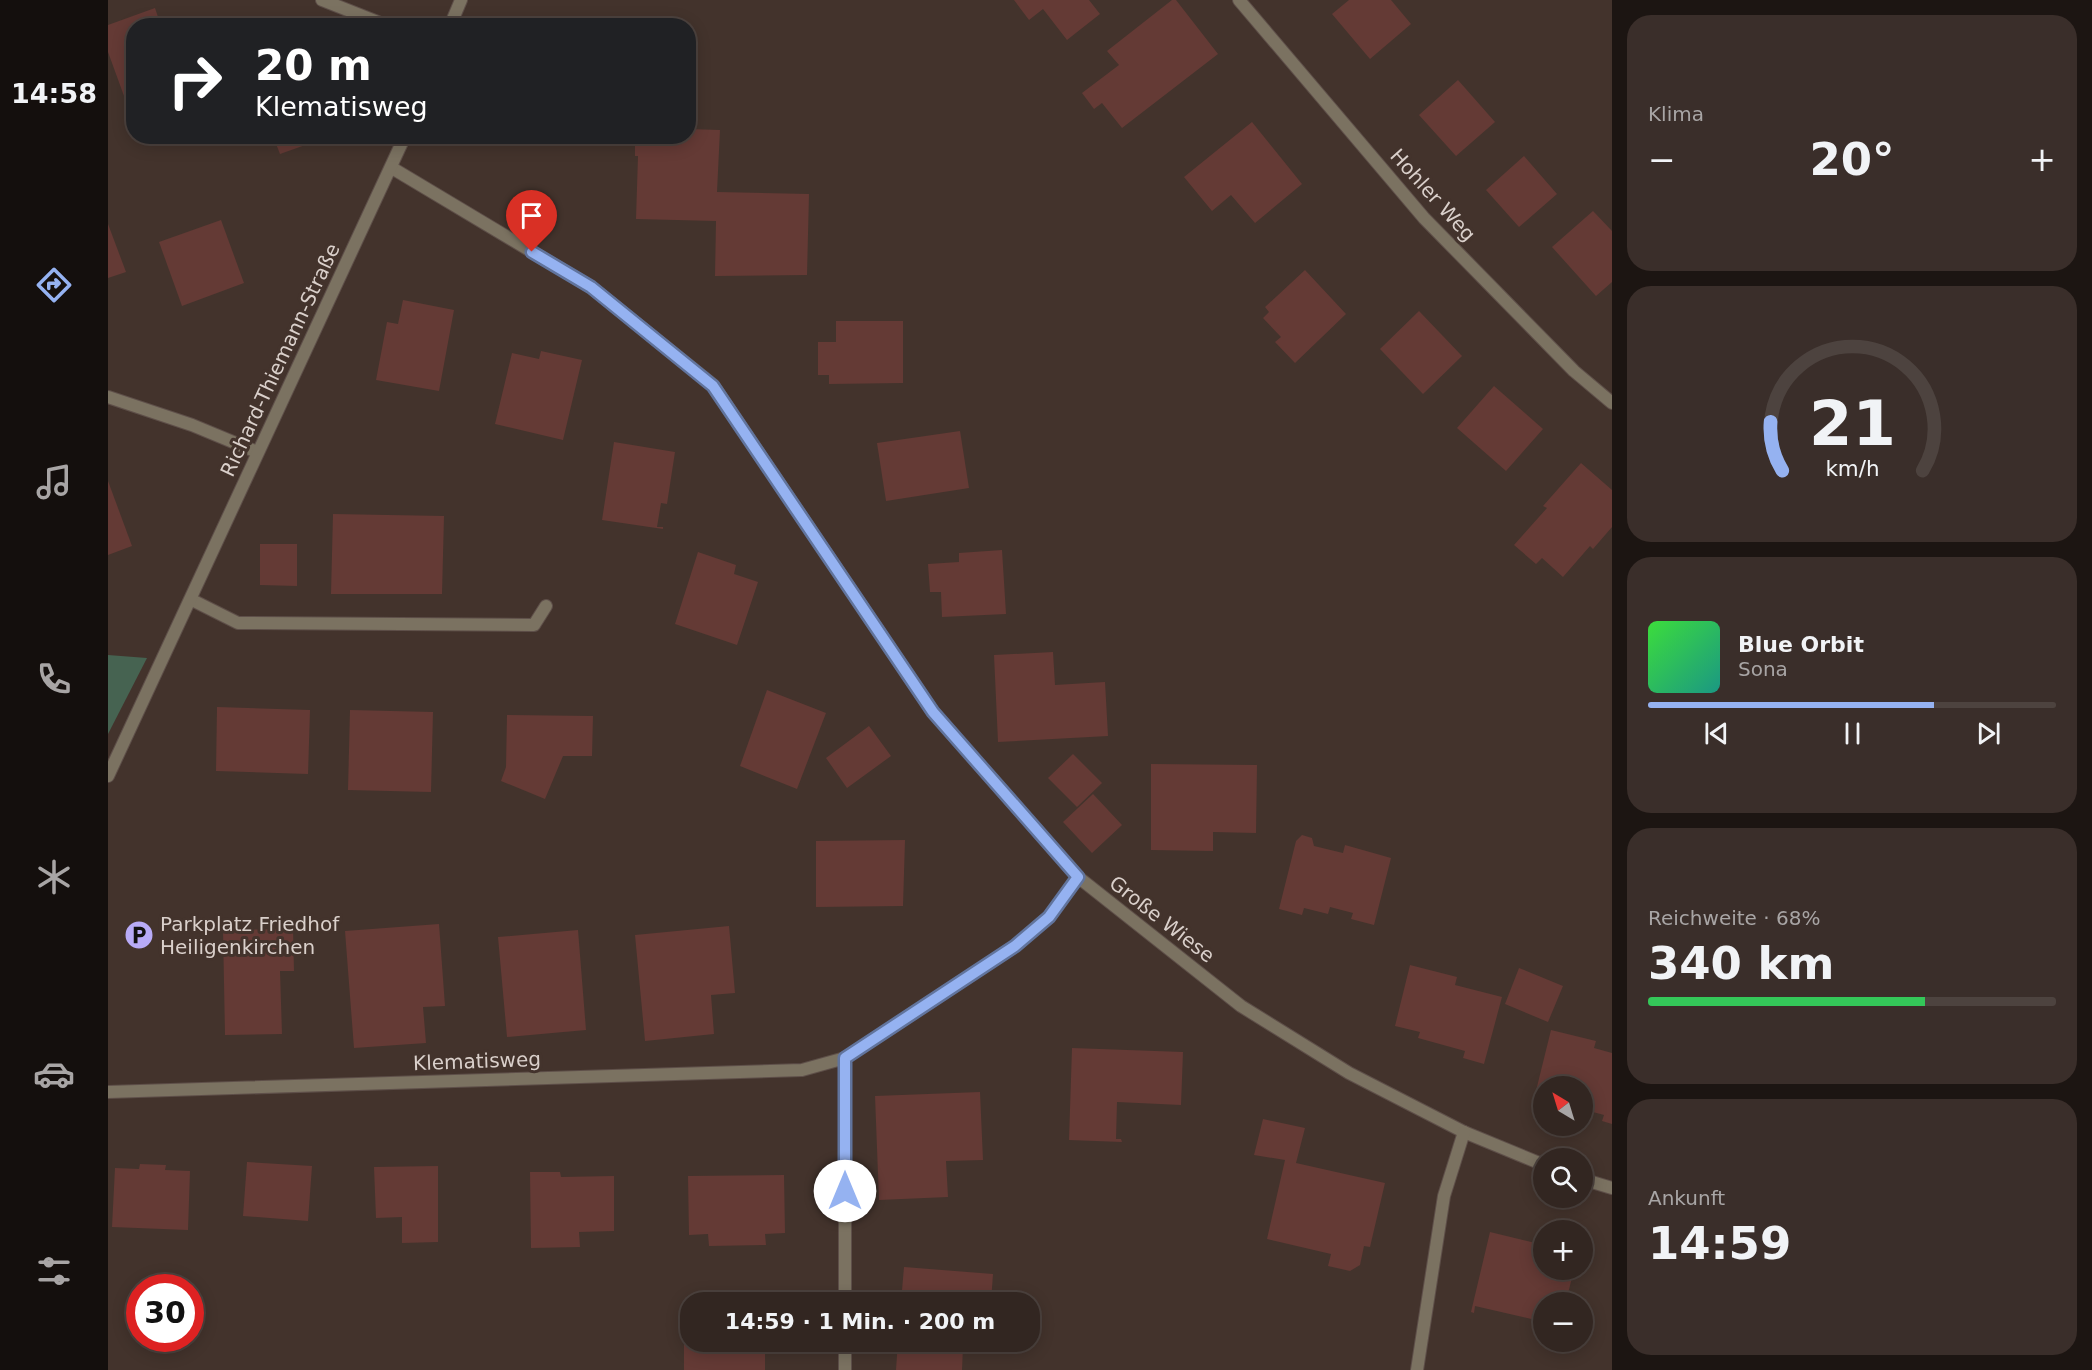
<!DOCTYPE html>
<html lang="de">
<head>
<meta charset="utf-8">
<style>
	:root { --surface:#322621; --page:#3a2e2a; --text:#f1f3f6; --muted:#a8a5a5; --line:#4d433f; --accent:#95b2f1 }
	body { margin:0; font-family:"DejaVu Sans",sans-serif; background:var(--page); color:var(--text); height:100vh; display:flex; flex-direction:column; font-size:22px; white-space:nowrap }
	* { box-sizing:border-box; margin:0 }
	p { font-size:20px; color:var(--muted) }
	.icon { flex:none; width:33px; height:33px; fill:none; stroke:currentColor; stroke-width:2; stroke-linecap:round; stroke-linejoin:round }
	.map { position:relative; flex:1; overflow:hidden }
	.sheet { display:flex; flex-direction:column; gap:15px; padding:15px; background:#1c1512; width:480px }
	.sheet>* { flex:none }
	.hud { position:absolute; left:18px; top:18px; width:570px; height:126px; border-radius:24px; box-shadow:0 3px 15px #0003,0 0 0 2px var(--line); background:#202124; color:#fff; overflow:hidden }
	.needle { width:39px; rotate:322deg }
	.fabs { position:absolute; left:1425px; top:1076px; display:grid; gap:12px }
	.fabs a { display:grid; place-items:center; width:60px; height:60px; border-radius:50%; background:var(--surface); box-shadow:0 3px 15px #0003,0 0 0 2px var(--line); font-size:30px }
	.speed { position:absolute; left:18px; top:1274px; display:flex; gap:12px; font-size:30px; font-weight:700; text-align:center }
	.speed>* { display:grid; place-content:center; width:78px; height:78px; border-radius:50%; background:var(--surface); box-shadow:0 3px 15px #0003,0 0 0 2px var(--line); line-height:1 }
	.speed .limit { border:9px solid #d22; background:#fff; color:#111 }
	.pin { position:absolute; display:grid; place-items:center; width:51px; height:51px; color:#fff; margin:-62px -26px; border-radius:50% 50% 50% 0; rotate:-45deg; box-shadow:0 0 6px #0007 }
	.pin .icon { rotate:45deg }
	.me { position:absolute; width:66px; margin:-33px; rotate:0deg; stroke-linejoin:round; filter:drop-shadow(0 0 4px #0008) }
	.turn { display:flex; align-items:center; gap:21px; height:126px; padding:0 30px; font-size:27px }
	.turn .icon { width:78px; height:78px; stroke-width:2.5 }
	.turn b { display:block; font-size:42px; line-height:51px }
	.big { font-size:45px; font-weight:800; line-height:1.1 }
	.sheet .card { flex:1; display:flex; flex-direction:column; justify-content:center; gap:9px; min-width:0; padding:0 21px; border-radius:24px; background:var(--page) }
	.sheet .dial { align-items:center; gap:0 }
	.dial svg { height:156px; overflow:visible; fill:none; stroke:var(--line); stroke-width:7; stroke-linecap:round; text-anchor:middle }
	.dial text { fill:var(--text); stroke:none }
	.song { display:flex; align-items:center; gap:18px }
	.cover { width:72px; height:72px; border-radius:9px; background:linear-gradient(135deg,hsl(120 70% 55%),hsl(170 70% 35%)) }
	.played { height:6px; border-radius:3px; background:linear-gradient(90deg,var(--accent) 70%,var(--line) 70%) }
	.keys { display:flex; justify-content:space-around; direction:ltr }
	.heat { display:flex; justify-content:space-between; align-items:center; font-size:33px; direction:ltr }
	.charge { height:9px; border-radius:4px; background:linear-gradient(90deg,#34c759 68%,var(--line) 0) }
	.trip { position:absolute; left:572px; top:1292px; width:360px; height:60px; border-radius:24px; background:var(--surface); box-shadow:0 3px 15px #0003,0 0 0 2px var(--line); font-weight:800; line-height:60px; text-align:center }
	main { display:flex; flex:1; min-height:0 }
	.tabs { display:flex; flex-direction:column; width:108px; justify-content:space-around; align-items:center; background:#140f0d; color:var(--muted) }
	.tabs .icon { width:42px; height:42px }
	.tabs .current { color:var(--accent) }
	.tabs b { font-size:27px; color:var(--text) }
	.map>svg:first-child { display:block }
</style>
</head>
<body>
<main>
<nav class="tabs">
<b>14:58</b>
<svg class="icon current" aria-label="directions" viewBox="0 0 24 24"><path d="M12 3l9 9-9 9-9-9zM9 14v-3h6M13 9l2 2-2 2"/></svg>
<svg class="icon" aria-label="music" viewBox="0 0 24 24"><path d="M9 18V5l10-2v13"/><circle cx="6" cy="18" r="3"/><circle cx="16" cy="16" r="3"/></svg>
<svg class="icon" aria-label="phone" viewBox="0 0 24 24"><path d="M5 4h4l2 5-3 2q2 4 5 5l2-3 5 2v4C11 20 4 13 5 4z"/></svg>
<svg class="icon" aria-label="climate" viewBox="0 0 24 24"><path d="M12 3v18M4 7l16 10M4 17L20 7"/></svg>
<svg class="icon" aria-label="car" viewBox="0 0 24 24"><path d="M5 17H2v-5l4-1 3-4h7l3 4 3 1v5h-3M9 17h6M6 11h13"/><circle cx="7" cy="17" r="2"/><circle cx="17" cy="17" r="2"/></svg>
<svg class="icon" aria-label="filters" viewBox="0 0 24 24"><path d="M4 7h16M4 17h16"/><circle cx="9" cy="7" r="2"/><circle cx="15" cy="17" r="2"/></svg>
</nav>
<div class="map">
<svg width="1504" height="1370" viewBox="0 0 1504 1370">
	<rect width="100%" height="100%" fill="#43332c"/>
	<path fill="#466351" d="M0,655L39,658L0,734Z"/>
	<g fill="#643a35">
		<path d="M906,0H981L992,14L959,40L935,9L921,20Z"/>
		<path d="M1064,0H1068L1110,54L1014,128L994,103L986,109L974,93L1011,65L999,51Z"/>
		<path d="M1241,0H1283L1303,24L1262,59L1224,14Z"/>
		<path d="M47,8L53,26H26V93L16,96L0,52V25Z"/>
		<path d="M1350,80L1387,122L1348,156L1311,115Z"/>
		<path d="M1144,122L1194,184L1147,223L1123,195L1104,211L1076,177Z"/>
		<path d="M580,129L612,130L609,192L701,194L699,275L607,276L608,221L528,219L530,156H527V136H580Z"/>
		<path d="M165,136H220V137L172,154Z"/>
		<path d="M1416,156L1449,194L1411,227L1378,190Z"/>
		<path d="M1485,211L1504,231V282L1488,296L1444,247Z"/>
		<path d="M113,220L136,283L74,306L51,242Z"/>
		<path d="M0,224L18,272L0,278Z"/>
		<path d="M1197,270L1238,314L1187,363L1167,342L1173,337L1155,318L1161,312L1157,307Z"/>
		<path d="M295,300L346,310L331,391L268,380L279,322L290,324Z"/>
		<path d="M1311,311L1354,356L1315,394L1272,349Z"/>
		<path d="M728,321H795V383L721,384V375H710V342H728Z"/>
		<path d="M433,351L474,360L455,440L387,424L404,353L431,359Z"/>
		<path d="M1386,386L1435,429L1398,471L1349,428Z"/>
		<path d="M852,431L861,488L778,501L769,443Z"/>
		<path d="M506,442L567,452L559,504L553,503L549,527H555V529L494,520Z"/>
		<path d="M1473,463L1504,490V527L1485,549L1482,546L1455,577L1434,558L1428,564L1406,545L1439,508L1435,506Z"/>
		<path d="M0,481L24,546L0,555Z"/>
		<path d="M225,514L336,516L334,594H223Z"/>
		<path d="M152,544H189V586L152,585Z"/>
		<path d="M894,550L898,614L834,617L833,592H822L820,564L851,562V553Z"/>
		<path d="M590,552L628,565L626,574L650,582L629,645L567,624Z"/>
		<path d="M945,652L947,685L997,682L1000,736L890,742L886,655Z"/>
		<path d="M659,690L718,713L689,789L632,766Z"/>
		<path d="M109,707L202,710L200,774L108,771Z"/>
		<path d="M242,710L325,712L323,792L240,790Z"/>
		<path d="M399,715L485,716L484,756H455L437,799L393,781L398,767Z"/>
		<path d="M761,726L783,756L739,788L718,758Z"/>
		<path d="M965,754L994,783L969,807L940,778Z"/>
		<path d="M1043,764L1149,765L1148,833L1105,832V851L1043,850Z"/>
		<path d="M985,794L1014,825L984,853L955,822Z"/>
		<path d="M1194,835L1204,838L1206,846L1235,853L1237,845L1283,858L1266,925L1243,919L1245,913L1222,907L1220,914L1196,908L1194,915L1171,909L1188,841Z"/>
		<path d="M797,840L795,906L708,907V841Z"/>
		<path d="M331,924L337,1006L315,1007L318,1043L246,1048L237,931Z"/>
		<path d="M621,926L627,993L603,995L606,1034L537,1041L527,935Z"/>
		<path d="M185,929L186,971H172L174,1034L117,1035L115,930Z"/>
		<path d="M470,930L478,1030L399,1037L390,937Z"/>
		<path d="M1302,965L1349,977L1347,985L1394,997L1376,1064L1355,1058L1357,1051L1310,1038L1312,1032L1287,1026Z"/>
		<path d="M1411,968L1455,986L1440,1022L1397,1004Z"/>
		<path d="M1443,1030L1488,1041L1486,1048L1504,1053V1124L1494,1121L1496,1115L1474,1109V1086H1436V1109L1424,1107Z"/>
		<path d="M964,1048L1075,1052L1073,1105L1009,1102L1008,1139H1013L1014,1142L961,1140Z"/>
		<path d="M872,1092L875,1160L838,1161L840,1197L771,1200L767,1096Z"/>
		<path d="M1155,1119L1197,1128L1188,1163L1277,1183L1262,1247L1256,1246L1252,1265L1242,1271L1220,1266L1223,1254L1159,1239L1177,1160L1146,1155Z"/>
		<path d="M139,1162L204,1166L200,1221L135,1216Z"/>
		<path d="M32,1164L58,1165L57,1170L82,1171L80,1230L4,1227L7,1168L31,1169Z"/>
		<path d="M330,1166V1242L294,1243V1217L268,1218L266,1167Z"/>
		<path d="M422,1172H452L453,1177L506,1176V1231L471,1232L472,1247L423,1248Z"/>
		<path d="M676,1175L677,1233L657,1234L658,1245L601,1246L600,1234L581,1235L580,1176Z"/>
		<path d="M1382,1232L1436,1245V1269H1466L1458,1302H1436V1322L1367,1306L1366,1313L1363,1312Z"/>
		<path d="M796,1267L885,1274L883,1302H793Z"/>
		<path d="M576,1340L657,1341V1370H576Z"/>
		<path d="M790,1341H846L845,1346L855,1347L854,1370H788Z"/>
	</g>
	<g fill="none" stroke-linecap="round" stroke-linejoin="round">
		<g stroke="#5e4f49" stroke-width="14">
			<g id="street">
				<path d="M214,0L280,26"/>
				<path d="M1131,0L1316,218L1466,371L1504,403"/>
				<path d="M342,26L353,0"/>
				<path d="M284,168L483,287L605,385L825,712L970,877L1133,1006L1241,1073L1356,1132L1436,1165"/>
				<path d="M0,397L84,425L149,452"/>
				<path d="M84,600L130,623L426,625L438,606"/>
				<path d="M0,776L297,136"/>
				<path d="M737,1058V1302"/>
				<path d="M0,1092L694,1070L737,1058L907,946L941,917L970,877"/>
				<path d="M1474,1179L1504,1188"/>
				<path d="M737,1341V1370"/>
				<path d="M1309,1370L1336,1196L1356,1132"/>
			</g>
		</g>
		<use href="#street" stroke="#7b7261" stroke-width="12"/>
	</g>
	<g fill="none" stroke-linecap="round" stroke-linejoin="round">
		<g stroke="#61749d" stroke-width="15">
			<path id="route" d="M424,252L483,287L605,386L825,712L970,877L941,917L907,946L737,1058V1191"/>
		</g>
		<use href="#route" stroke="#95b2f1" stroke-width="10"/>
	</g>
	<defs>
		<g id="parking-disc" transform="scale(1.5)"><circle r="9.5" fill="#b8abf7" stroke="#43332c"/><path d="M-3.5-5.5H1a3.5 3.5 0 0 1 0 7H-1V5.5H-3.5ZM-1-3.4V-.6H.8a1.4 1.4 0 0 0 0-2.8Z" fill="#111"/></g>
	</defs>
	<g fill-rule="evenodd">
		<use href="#parking-disc" x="31" y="935"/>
	</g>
	<g text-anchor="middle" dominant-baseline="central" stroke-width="6" stroke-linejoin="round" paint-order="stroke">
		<g font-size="20" fill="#dad0cb" stroke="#43332c">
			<text transform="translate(1325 195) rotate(48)">Hohler Weg</text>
			<text transform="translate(172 360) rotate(-65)">Richard-Thiemann-Straße</text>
			<text transform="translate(1054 919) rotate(38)">Große Wiese</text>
			<text transform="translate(369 1061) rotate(-2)">Klematisweg</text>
		</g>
		<g font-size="20" fill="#dad0cb" stroke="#43332c" text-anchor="start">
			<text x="52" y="924">Parkplatz Friedhof<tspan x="52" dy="23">Heiligenkirchen</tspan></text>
		</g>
	</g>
</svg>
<div class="fabs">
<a><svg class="needle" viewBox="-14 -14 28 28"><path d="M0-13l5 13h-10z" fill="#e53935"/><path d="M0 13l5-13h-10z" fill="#a8a5a5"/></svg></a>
<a><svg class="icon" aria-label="search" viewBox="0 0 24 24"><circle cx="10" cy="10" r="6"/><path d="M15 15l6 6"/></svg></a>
<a>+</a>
<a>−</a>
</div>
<div class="speed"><div class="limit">30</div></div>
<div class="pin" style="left:424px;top:252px;background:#d93025"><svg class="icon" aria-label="arrive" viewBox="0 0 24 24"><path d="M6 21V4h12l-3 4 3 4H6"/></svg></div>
<svg class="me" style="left:737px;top:1191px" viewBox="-20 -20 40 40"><circle r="19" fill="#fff"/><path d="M0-13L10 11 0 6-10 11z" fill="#95b2f1"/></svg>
<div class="trip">14:59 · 1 Min. · 200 m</div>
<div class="hud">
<div class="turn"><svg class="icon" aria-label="right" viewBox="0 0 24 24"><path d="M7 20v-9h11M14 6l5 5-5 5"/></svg><div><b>20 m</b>Klematisweg</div></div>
</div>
</div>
<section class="sheet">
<div class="card"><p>Klima</p>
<div class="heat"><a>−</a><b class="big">20°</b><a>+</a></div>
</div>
<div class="card dial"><svg viewBox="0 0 100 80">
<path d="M14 69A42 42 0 1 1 86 69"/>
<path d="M14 69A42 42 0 0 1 8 44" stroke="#95b2f1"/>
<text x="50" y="56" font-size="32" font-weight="700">21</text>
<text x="50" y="72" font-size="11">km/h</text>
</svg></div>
<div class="card">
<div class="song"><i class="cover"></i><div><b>Blue Orbit</b><p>Sona</p></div></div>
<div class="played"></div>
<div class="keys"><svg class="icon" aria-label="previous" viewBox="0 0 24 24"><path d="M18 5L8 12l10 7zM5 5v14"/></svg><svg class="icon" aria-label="pause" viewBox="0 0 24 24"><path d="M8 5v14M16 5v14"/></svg><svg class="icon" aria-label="next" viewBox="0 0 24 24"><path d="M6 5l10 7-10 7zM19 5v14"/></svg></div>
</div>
<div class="card"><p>Reichweite · 68%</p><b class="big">340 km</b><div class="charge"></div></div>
<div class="card"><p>Ankunft</p><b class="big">14:59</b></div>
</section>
</main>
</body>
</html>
